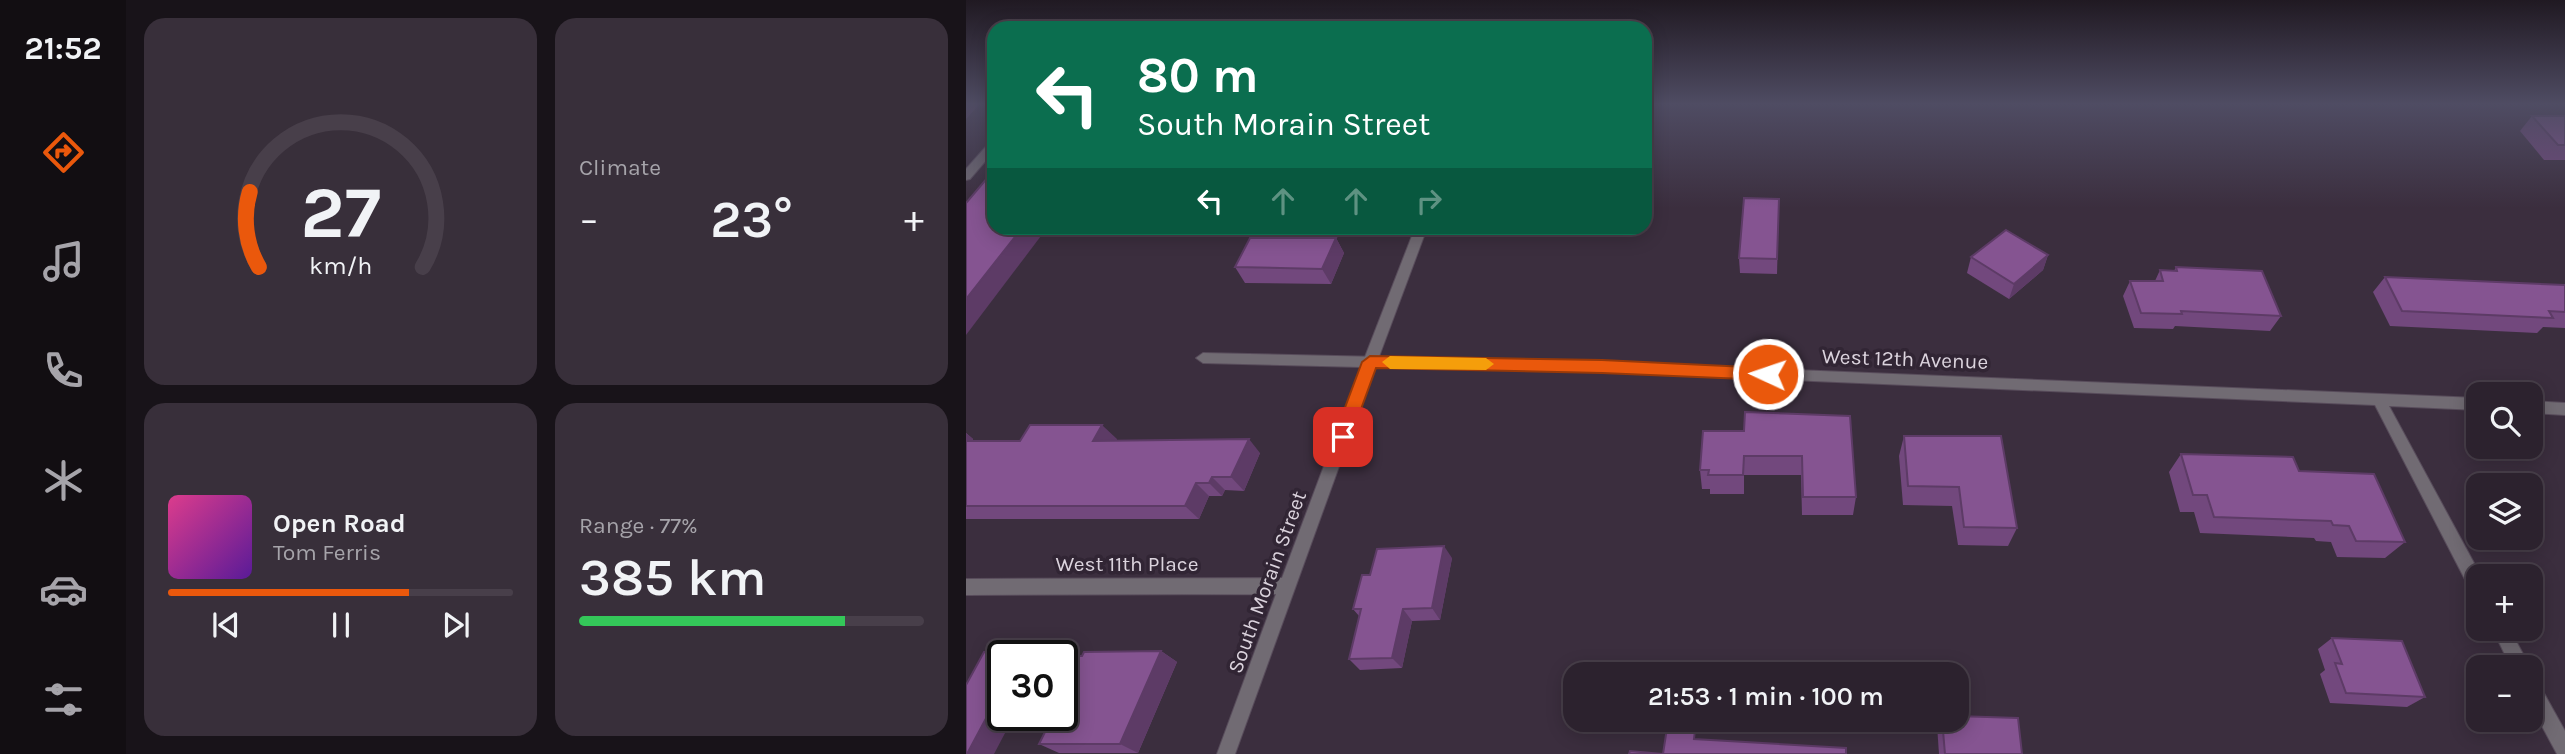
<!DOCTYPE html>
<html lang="en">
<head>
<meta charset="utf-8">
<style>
	:root { --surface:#2c222e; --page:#382f3a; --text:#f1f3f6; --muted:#a6a4aa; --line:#483f4a; --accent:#ea580c }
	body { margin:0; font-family:Karla,sans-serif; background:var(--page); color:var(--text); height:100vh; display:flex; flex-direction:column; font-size:26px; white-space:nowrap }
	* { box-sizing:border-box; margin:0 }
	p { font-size:23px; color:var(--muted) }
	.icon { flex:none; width:38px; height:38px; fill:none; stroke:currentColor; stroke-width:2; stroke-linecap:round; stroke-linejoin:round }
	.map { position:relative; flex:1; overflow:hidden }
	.details { display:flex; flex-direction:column; gap:18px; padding:18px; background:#181319; width:840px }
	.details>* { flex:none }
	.banner { position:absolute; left:21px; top:21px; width:665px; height:214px; border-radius:21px; box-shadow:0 4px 18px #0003,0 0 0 2px var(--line); background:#0b6e4f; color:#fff; overflow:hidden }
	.buttons { position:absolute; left:1500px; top:382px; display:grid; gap:14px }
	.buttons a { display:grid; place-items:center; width:77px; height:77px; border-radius:14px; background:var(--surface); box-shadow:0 4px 18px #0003,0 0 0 2px var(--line); font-size:35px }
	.speed { position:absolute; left:21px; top:640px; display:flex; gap:14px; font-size:35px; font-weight:700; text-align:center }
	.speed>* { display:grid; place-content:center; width:91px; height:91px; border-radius:50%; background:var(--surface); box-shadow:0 4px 18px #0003,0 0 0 2px var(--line); line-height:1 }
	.speed .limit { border:4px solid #111; border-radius:10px; background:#fff; color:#111 }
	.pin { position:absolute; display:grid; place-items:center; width:60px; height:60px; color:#fff; margin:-30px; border-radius:14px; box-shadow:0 4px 10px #0006 }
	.me { position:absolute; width:77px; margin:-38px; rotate:273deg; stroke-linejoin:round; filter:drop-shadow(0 0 5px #0008) }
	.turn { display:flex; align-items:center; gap:24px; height:147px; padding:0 35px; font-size:32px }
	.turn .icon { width:91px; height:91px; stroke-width:2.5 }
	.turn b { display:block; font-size:49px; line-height:60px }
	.lanes { display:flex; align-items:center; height:66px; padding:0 35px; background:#0003; justify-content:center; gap:35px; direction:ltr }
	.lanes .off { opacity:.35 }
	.big { font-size:52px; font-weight:600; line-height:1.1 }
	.details .card { flex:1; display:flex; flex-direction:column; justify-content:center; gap:10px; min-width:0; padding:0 24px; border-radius:21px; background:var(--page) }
	.details .dial { align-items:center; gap:0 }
	.dial svg { height:182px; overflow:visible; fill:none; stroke:var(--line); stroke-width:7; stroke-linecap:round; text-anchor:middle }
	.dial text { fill:var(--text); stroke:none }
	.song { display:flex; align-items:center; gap:21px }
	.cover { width:84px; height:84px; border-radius:10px; background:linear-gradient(135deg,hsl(330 70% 55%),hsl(270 70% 35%)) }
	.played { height:7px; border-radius:4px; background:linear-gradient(90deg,var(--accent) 70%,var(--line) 70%) }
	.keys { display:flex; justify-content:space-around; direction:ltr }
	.heat { display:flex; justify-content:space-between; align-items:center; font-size:38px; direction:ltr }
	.charge { height:10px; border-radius:5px; background:linear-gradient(90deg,#34c759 77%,var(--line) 0) }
	.details .tiles { flex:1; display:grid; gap:18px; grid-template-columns:repeat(2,1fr) }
	.trip { position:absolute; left:597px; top:662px; width:406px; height:70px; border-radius:21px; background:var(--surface); box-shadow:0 4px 18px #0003,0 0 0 2px var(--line); font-weight:600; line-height:70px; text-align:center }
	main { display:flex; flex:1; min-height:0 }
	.dock { display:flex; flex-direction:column; width:126px; justify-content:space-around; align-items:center; background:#120e12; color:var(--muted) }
	.dock .icon { width:49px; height:49px }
	.dock .selected { color:var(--accent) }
	.dock b { font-size:32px; color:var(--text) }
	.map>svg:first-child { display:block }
</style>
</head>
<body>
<main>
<nav class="dock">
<b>21:52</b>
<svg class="icon selected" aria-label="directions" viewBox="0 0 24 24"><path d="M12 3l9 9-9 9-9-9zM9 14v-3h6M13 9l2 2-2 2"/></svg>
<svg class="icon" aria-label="music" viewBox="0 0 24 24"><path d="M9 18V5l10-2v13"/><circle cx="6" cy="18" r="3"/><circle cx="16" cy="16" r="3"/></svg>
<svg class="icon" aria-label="phone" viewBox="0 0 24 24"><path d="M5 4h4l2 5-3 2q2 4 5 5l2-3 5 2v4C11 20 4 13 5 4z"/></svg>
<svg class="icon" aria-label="climate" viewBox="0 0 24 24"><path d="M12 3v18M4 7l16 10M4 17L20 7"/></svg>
<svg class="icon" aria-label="car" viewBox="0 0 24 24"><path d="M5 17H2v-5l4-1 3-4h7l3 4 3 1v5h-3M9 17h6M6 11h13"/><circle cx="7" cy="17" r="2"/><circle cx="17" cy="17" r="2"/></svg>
<svg class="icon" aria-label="filters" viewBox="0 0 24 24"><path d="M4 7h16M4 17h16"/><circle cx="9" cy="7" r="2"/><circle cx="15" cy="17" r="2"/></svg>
</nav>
<section class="details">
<div class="tiles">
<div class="card dial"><svg viewBox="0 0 100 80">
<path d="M14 69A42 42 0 1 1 86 69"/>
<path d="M14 69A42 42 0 0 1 10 36" stroke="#ea580c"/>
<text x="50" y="56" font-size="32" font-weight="700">27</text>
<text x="50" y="72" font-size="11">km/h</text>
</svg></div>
<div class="card"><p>Climate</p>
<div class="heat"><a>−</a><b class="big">23°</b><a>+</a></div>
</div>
<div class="card">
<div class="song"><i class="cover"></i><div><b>Open Road</b><p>Tom Ferris</p></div></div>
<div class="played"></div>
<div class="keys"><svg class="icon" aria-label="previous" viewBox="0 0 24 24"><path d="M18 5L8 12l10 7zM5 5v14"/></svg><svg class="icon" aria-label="pause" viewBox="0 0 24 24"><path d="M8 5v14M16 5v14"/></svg><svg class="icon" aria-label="next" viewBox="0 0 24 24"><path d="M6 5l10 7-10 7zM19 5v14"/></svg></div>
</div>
<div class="card"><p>Range · 77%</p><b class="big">385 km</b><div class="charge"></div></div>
</div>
</section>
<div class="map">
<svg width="1599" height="754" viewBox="0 0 1599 754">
	<rect width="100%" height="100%" fill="#3b2e3e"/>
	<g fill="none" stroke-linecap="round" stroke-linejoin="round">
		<g stroke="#584c5b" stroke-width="2">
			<path id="service" d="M449,228H461L411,362L409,366H399L397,362Z"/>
		</g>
		<g stroke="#584c5b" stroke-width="2">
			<g id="minor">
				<path d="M28,141V151L4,179L0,180V169L24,142Z"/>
				<path d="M237,353L636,362L1512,398V410L1423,406L1515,576H1512V595L1506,593L1409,405L636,372L409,367L269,754H251L310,594L0,595V579L316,578L395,367L237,363L230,358Z"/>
				<path d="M1564,401L1599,403V415L1564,413Z"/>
				<path d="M1526,628H1543L1564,667H1545Z"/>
				<path d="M1564,676L1570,679L1599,731V754H1591L1564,704Z"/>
			</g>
		</g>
		<use href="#service" fill="#716b73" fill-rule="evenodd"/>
		<use href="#minor" fill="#716b73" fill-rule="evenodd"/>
	</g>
	<g fill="#72487d">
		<path d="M1566,116H1599V160H1578L1554,131Z"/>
		<path d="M813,199L811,274L774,273L773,258Z"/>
		<path d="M370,238L378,253L365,284L279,283L269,267Z"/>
		<path d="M1082,255L1077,270L1043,299L1001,273L1005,257Z"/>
		<path d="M1210,267L1315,316L1304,331L1209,326L1207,329L1168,328L1157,296L1164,281H1189L1194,270L1208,271Z"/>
		<path d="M1419,277L1599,285V328L1577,327L1571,333L1424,326L1407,292Z"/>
		<path d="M779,412L890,497L887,515H836L835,475H778V494H744V489H736L734,470L778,431Z"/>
		<path d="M0,433L7,439L6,441L151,439L150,440L294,453L278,491L259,490L256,496H243L233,519H0Z"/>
		<path d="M938,436L1051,528L1042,546L992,545L986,506L937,505L933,456Z"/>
		<path d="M1215,454L1333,471L1439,542L1419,558L1371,557L1365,542L1350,541L1348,538L1234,533L1228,512H1214L1203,472Z"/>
		<path d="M486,558L474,620L446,621L436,668L394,670L383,659L393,616L387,609L404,575Z"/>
		<path d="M1366,638L1459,697L1441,707L1364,703L1354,674L1359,670L1352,649Z"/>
		<path d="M195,651L211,662L172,753H93L73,744L96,716V656H116Z"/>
		<path d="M973,719H990L1056,754H973L971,725Z"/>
	</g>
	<g fill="#5d3b66">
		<path d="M0,103H15L0,119Z"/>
		<path d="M56,228H81L0,335V299Z"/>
		<path d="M370,238L378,253L365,284L356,269Z"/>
		<path d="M1082,255L1077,270L1043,299L1048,284Z"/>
		<path d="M136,425L151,439L142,455L127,441Z"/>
		<path d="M0,433L7,439L0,450Z"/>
		<path d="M283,439L294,453L278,491L265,477Z"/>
		<path d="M246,477L259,490L256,496L243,483Z"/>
		<path d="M230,483L243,496L233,519L219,506Z"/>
		<path d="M478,546L486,558L474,620L466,608Z"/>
		<path d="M437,609L446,621L436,668L426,658Z"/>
		<path d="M195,651L211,662L172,753L154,744Z"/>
		<path d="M33,694L37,696V716H48L28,754H1Z"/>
	</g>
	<g fill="#855491" stroke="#5d3b66" stroke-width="2">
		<path d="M1566,116H1599V145H1592Z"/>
		<path d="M28,170V228H56L0,299V203Z"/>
		<path d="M778,198L813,199L811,259L773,258Z"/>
		<path d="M1040,230L1082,255L1048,284L1005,257Z"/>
		<path d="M284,238H370L356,269L269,267Z"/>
		<path d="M1210,267L1296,271L1315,316L1215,311L1216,314L1175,313L1164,281H1197L1194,270L1211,271Z"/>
		<path d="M1419,277L1599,285V312L1583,311L1587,318L1436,311Z"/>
		<path d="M779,412L884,416L890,497H837L836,456H778L777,475H742L743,470H734L737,431H778Z"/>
		<path d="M64,425H136L127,441L283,439L265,477H246L243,483H230L219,506H0V441H54Z"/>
		<path d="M938,436H1035L1051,528L998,527L993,487L942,486Z"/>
		<path d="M1215,454L1327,457L1333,471L1408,474L1439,542L1390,541L1383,526L1367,525L1365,521L1248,517L1241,495H1227Z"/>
		<path d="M478,546L466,608L437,609L426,658L383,659L395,609H387L396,575H404L411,549Z"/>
		<path d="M1366,638L1436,641L1459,697L1380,693L1369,663L1376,664Z"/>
		<path d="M195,651L154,744H73L87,716H96V696L97,694H96V656H116L118,652Z"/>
		<path d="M18,652L55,653L53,656H37V694H33L1,754H0V685Z"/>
		<path d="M990,716L1052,718L1056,754H979L976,719H990Z"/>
		<path d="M701,728L729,730L728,739L880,748V754H663L664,751L697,754Z"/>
	</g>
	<linearGradient id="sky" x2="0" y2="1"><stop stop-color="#201922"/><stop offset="0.5" stop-color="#4f4c63"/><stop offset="1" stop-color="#4f4c63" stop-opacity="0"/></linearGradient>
	<rect width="1599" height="208" fill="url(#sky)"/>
	<path fill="#ea580c" stroke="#983908" stroke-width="2" d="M404,356L636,360L802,368L810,374L802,380L636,373L410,368L383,442H371L368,437L396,362Z"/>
	<path fill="#f59e0b" d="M424,356L520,358L528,364L520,370L424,369L416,362Z"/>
	<g text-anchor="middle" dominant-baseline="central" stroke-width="7" stroke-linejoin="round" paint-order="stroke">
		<g font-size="21" fill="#dbd3dd" stroke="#312534">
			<text transform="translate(939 359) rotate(2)">West 12th Avenue</text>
			<text x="161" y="564">West 11th Place</text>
			<text transform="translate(301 582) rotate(-70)">South Morain Street</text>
		</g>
	</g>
</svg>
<div class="buttons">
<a><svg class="icon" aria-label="search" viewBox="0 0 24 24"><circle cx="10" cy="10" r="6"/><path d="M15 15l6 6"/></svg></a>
<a><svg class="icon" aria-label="layers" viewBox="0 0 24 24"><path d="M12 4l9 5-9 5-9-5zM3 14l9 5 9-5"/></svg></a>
<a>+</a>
<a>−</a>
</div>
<div class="speed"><div class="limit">30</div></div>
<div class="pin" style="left:377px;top:437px;background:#d93025"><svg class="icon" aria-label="arrive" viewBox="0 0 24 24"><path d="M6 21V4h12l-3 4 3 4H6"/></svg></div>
<svg class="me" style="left:802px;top:374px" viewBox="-20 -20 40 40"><circle r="17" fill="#ea580c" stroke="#fff" stroke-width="3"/><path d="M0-11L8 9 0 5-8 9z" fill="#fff"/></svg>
<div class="trip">21:53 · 1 min · 100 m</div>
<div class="banner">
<div class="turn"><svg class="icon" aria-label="left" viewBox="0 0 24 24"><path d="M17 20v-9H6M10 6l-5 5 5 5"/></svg><div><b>80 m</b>South Morain Street</div></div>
<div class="lanes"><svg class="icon" aria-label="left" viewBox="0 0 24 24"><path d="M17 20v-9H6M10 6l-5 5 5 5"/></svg><svg class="icon off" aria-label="ahead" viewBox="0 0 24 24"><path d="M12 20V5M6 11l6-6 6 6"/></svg><svg class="icon off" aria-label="ahead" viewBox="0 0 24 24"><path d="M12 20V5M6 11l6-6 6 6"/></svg><svg class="icon off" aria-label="right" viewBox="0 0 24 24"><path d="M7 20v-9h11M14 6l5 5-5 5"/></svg></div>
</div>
</div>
</main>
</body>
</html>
